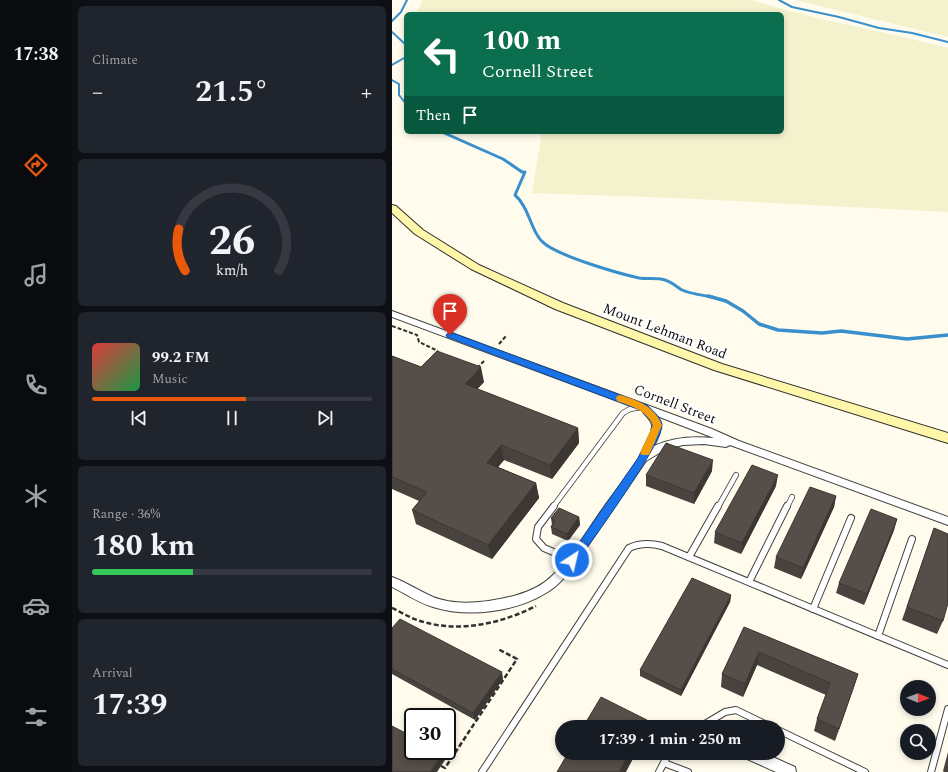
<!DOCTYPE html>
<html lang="en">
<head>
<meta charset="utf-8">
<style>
	:root { --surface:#171b24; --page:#20242c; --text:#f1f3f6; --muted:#9ea1a6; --line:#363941; --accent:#ea580c }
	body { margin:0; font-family:Spectral,serif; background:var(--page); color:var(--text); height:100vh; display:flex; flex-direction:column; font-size:15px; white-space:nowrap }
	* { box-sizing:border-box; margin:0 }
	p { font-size:13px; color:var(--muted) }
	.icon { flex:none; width:22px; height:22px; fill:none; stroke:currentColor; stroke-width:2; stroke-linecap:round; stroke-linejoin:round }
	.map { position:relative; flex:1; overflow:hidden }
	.panel { display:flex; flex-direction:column; gap:6px; padding:6px; background:#0d0f14; width:320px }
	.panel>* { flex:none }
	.top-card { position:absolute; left:12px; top:12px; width:380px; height:122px; border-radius:6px; box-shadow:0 2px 6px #0003; background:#0b6e4f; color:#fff; overflow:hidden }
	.needle { width:26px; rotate:91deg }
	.tools { position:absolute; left:508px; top:680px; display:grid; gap:8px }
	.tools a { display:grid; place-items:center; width:36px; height:36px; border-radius:50%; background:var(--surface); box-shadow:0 2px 6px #0003; font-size:20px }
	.speed { position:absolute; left:12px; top:708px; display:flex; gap:8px; font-size:20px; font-weight:700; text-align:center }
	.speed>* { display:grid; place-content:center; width:52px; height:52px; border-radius:50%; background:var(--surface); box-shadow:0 2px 6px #0003; line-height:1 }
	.speed .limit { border:2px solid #111; border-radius:6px; background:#fff; color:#111 }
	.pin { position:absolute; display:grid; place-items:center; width:34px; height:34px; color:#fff; margin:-41px -17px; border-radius:50% 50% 50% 0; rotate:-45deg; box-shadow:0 0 4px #0007 }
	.pin .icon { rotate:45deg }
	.me { position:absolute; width:44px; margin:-22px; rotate:35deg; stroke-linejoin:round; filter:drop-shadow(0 0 3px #0008) }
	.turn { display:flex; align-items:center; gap:14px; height:84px; padding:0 12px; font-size:18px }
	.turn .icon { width:52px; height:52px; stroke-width:2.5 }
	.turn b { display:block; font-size:28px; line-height:34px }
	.then { display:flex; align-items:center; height:38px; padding:0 12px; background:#0003; gap:8px; font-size:15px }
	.big { font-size:30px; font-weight:700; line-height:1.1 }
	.panel .widget { flex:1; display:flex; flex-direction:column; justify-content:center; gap:6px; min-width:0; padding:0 14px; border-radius:6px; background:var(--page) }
	.panel .dial { align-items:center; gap:0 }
	.dial svg { height:104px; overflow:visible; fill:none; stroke:var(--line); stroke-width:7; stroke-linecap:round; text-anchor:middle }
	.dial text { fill:var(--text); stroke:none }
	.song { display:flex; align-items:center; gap:12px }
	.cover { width:48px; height:48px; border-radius:6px; background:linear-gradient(135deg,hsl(0 70% 55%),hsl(140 70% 35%)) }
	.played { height:4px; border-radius:2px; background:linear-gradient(90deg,var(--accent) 55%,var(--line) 55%) }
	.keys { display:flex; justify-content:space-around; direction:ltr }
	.heat { display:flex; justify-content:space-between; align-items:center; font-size:22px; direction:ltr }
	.charge { height:6px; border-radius:3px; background:linear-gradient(90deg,#34c759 36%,var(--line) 0) }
	.trip { position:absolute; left:163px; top:720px; width:230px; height:40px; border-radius:20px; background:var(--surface); box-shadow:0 2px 6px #0003; font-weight:700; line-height:40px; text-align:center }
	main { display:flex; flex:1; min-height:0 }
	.menu { display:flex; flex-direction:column; width:72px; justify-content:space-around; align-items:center; background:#090b0e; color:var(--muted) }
	.menu .icon { width:28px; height:28px }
	.menu .active { color:var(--accent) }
	.menu b { font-size:18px; color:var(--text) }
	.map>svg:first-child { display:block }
</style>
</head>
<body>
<main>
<nav class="menu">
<b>17:38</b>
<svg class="icon active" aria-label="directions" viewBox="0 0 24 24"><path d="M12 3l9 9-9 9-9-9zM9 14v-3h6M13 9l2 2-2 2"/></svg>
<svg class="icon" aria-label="music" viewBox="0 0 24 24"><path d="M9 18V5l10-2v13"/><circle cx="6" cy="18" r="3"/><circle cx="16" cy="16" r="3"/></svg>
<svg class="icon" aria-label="phone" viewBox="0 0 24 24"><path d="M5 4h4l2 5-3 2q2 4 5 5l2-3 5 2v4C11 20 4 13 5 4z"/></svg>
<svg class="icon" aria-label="climate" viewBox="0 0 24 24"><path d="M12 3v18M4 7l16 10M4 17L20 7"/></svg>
<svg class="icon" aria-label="car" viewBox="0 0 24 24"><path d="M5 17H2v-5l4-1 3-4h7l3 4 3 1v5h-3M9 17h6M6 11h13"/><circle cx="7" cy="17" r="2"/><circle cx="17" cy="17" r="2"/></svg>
<svg class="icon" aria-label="filters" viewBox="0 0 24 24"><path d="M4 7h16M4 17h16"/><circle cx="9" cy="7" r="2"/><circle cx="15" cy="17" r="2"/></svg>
</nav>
<section class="panel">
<div class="widget"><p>Climate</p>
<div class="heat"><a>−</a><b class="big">21.5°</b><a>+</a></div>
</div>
<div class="widget dial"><svg viewBox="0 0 100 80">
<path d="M14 69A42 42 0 1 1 86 69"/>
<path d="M14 69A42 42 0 0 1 9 37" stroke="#ea580c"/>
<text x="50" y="56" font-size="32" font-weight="700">26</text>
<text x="50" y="72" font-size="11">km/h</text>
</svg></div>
<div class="widget">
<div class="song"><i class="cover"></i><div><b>99.2 FM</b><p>Music</p></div></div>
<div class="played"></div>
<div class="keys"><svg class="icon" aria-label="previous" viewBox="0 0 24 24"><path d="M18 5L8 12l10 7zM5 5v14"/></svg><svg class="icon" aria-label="pause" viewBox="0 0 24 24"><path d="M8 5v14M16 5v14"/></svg><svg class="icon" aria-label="next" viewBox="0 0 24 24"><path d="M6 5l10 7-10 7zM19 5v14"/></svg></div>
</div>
<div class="widget"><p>Range · 36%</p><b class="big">180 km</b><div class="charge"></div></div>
<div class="widget"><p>Arrival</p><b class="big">17:39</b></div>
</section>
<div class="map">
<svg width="556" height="772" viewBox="0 0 556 772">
	<rect width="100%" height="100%" fill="#fffced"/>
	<g fill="#f4f2cd">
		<path d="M31,0H359L420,17L503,35L556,48V212L283,198L140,193L150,132H390V14H23Z"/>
		<path d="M403,0H556V37Z"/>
	</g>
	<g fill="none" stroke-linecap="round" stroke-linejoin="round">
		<g stroke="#398fcc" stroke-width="2">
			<path d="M387,0L400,7L447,17L487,28L520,33L556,42"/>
			<path d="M0,21L9,12L15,0"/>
			<path d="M0,32L14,45"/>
			<path d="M0,65L14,57"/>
			<path d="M0,80L7,84V95L14,104"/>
		</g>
		<path stroke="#398fcc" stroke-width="3" d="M50,132L111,159L130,172H133L123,195C138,208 139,234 153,244C170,257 225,273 247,278C254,279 262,278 269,279C278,280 283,286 290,290C299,294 311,295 320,297"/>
		<path stroke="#398fcc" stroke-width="3.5" d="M316,296L334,301L351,311L367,324L386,330L430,333L449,331L515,339L556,335"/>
		<g stroke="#404040" stroke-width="6">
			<g id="service-far1">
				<path d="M161,507L231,413L238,409L250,407"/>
				<path d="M326,507L344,475"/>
				<path d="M395,507L400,497"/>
			</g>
		</g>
		<g stroke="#404040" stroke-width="8">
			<g id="service">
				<path d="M162,506L146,527L144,539L152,548L180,560"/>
				<path d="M297,557L326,506"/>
				<path d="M357,582L395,506"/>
				<path d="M421,609L459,518"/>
				<path d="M486,636L520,539"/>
				<path d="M308,727L333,712L344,710L379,727"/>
				<path d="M386,730L473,772"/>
				<path d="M272,763L296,772"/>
				<path d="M90,772L237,548C248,543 258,543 270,546L556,665"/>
				<path d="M267,772L277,753"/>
				<path d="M539,772L556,709"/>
			</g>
		</g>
		<g stroke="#404040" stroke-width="2">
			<g id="minor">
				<path d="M0,311L320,429L347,441L556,517V525L338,445L334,447L312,444L291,445L274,449L254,461L186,560C177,572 168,585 154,593C123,612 76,618 41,607C27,603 14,594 0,587V577C14,582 27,591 41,597C66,607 99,602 125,595C139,591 151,585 161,575C182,555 196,529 212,507C226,487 258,450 260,427C261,419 252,416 250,410L0,317ZM265,416L322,438C302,436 281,437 262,446C267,436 272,427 265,416Z"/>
				<path d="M352,753H372L403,767L404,772H384L353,758Z"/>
			</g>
		</g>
		<g stroke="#2f2f2f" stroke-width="2">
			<path id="secondary" d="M0,205L4,206L31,230L87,265L171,303L330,364L556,433V443L322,370L163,309L79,269L23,234L0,213Z"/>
		</g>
		<g stroke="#2f2f2f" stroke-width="2" stroke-dasharray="4 2" stroke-linecap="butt">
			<path d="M0,326L25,335L27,342L46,351"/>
			<path d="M107,344L114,336"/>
			<path d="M85,368L93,360"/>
			<path d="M280,408L287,397"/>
		</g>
		<g stroke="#2f2f2f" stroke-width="2.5" stroke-dasharray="5 2.5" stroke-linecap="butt">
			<path d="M0,608C9,612 18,618 28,621C67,633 108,624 144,606"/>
			<path d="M49,766L53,768L125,659L106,649"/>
		</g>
		<use href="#service-far1" stroke="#fff" stroke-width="4.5"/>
		<use href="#service" stroke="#fff" stroke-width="6"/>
		<use href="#minor" fill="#fff" fill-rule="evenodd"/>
		<use href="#secondary" fill="#fef6a8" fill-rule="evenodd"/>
	</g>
	<g fill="#49433f">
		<path d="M0,356L29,367L92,382L85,389L186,428L187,443L160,479L112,460L106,467L144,483L147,498L100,559L24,524L20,510L27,501L0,489Z"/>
		<path d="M320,471L302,504L254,486V475Z"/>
		<path d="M384,486L349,554L322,543L323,532Z"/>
		<path d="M444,496L442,507L409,579L382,568L384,557Z"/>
		<path d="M187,517L188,525L176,541L160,534L159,527L160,525L159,518Z"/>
		<path d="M505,519L502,530L472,605L444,593L447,583Z"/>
		<path d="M542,528L551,621L545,634L510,620Z"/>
		<path d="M339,595L338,602L289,696L248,676V670Z"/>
		<path d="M352,627L466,674L443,741L422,731L425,719L434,695L365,665L351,697L329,687L330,674Z"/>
		<path d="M0,628L111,679L83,720L0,674Z"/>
		<path d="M556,752V772H552L551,771Z"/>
	</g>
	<g fill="#3c3733">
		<path d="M89,367L92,382L76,399L73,384Z"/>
		<path d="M186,428L187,443L160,479L158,465Z"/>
		<path d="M109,445L112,460L98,477L95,463Z"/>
		<path d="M321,460L320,471L302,504V493Z"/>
		<path d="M386,475L384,486L349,554L350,543Z"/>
		<path d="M144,483L147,498L100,559L96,545Z"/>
		<path d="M444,496L442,507L409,579L411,568Z"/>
		<path d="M187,517L188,525L176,541L175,534Z"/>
		<path d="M505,519L502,530L472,605L475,594Z"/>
		<path d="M339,595L338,602L289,696V690Z"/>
		<path d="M367,652L365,665L351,697L353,684Z"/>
		<path d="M110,672L111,679L83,720L81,713Z"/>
		<path d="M466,674L462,687L443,741L447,729Z"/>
		<path d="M255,720V727H251Z"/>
		<path d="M237,753H244L234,772H227Z"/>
		<path d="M50,754L53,760L45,772H38Z"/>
	</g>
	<g fill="#554e49" stroke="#3c3733">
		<path d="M45,351L89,367L73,384L186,428L158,465L109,445L95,463L144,483L96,545L20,510L35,492L0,477V356L29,367Z"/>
		<path d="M274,443L321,460L302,493L254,475Z"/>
		<path d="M360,465L386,475L350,543L323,532Z"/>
		<path d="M418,487L444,496L411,568L384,557Z"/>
		<path d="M167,508L187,517L175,534L159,527L163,520L159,518Z"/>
		<path d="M479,509L505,519L475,594L447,583Z"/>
		<path d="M542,528L556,534V603L551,621L515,607Z"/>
		<path d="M300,578L339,595L289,690L248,670Z"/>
		<path d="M8,619L110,672L81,713L0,669V628Z"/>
		<path d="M352,627L466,674L447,729L425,719L438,683L367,652L353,684L330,674Z"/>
		<path d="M209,697L255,720L251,727H191Z"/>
		<path d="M0,726L21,737V751H45L50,754L38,772H0Z"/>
		<path d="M176,753H237L227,772H165Z"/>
	</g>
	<path fill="#1a73e8" stroke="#114b97" d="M58,332L255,405C260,410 268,416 270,424C273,441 198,543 184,563L180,564L177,563L175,560L246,458L258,433L261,425L259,421L248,410L55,337L54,335Z"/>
	<path fill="#f59e0b" d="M228,395C247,401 262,406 270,425L257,455H250L248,453L261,425C254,410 239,406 225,401L224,398L225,396Z"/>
	<g text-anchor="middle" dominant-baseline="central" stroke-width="4" stroke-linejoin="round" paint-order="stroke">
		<g font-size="14" fill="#0d0d0d" stroke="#fff">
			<text transform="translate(273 331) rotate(21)">Mount Lehman Road</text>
			<text transform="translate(283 404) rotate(21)">Cornell Street</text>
		</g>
	</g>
</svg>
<div class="tools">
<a><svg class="needle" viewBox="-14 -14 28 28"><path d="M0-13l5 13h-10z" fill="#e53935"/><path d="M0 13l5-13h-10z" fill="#9ea1a6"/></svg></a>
<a><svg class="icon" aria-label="search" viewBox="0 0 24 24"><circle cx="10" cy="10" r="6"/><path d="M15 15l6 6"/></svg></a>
</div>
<div class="speed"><div class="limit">30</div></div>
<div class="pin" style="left:58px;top:335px;background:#d93025"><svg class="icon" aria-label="arrive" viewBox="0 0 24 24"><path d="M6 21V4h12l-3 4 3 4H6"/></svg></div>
<svg class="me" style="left:180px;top:560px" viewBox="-20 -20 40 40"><circle r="17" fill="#1a73e8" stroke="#fff" stroke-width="3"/><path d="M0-11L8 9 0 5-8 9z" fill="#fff"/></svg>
<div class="trip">17:39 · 1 min · 250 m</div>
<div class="top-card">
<div class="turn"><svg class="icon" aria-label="left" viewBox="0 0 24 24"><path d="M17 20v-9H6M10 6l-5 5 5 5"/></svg><div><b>100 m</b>Cornell Street</div></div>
<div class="then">Then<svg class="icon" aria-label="arrive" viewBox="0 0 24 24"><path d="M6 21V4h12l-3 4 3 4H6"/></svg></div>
</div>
</div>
</main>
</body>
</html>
